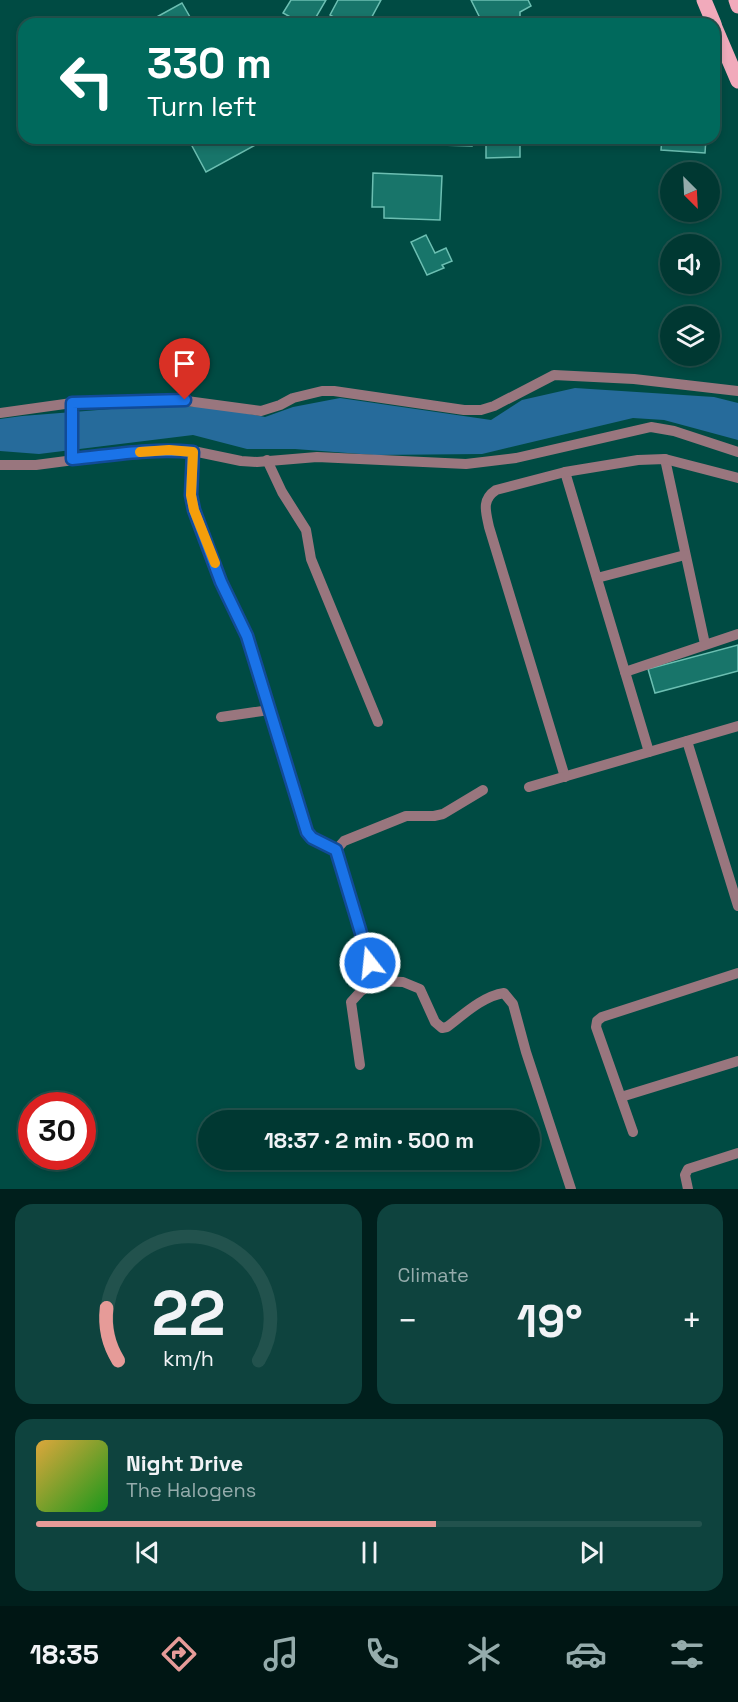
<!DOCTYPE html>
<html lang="en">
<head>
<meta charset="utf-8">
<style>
	:root { --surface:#003832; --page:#0e433e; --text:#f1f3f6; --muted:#95acac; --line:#22524d; --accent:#e69b98 }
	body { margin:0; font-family:"Space Grotesk",sans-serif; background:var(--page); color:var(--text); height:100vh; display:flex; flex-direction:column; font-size:22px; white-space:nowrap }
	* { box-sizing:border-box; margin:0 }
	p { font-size:20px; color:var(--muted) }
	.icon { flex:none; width:33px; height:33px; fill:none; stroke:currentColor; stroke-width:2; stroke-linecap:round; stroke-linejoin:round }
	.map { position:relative; height:1189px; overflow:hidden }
	.side { display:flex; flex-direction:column; gap:15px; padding:15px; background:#001f1c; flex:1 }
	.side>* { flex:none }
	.hud { position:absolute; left:18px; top:18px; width:702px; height:126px; border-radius:18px; box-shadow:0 3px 9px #0003,0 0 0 2px var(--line); background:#00695c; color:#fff; overflow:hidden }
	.needle { width:39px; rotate:156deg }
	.buttons { position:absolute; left:660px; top:162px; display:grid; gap:12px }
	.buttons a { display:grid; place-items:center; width:60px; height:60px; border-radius:50%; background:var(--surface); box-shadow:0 3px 9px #0003,0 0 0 2px var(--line); font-size:30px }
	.speed { position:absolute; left:18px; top:1092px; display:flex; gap:12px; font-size:30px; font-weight:700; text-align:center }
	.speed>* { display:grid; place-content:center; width:78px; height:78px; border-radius:50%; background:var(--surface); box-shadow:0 3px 9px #0003,0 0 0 2px var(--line); line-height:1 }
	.speed .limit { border:9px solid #d22; background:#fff; color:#111 }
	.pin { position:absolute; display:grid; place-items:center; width:51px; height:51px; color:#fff; margin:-62px -26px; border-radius:50% 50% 50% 0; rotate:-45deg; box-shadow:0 0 6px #0007 }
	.pin .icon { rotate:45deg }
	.me { position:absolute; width:66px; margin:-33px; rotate:344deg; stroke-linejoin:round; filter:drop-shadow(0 0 4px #0008) }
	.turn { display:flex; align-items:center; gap:21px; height:126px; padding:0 30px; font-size:27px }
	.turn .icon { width:78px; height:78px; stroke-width:2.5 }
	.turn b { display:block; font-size:42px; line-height:51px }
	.big { font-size:45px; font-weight:700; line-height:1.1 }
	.side .tile { flex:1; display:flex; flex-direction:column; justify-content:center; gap:9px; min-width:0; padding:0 21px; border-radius:18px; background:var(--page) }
	.side .dial { align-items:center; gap:0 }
	.dial svg { height:156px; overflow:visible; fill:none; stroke:var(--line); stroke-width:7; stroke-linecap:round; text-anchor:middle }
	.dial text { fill:var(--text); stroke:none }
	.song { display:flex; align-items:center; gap:18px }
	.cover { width:72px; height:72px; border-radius:9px; background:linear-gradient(135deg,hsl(40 70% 55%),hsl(120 70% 35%)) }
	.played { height:6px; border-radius:3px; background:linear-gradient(90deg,var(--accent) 60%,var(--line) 60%) }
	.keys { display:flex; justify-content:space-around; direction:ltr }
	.heat { display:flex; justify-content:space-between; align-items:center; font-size:33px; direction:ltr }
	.side .tiles { flex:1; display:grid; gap:15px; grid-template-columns:1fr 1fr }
	.tile:last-child { grid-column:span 2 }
	.trip { position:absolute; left:198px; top:1110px; width:342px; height:60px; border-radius:30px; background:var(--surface); box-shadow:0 3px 9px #0003,0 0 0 2px var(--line); font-weight:700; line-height:60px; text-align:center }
	.tabs { display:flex; height:96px; justify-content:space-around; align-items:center; background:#001614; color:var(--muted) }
	.tabs .icon { width:42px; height:42px }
	.tabs .on { color:var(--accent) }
	.tabs b { font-size:27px; color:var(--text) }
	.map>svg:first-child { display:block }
</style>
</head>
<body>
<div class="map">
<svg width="738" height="1189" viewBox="0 0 738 1189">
	<rect width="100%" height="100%" fill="#004b43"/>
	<path fill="#266b9b" d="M575,388L714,397L738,403V440L664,420L633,418L482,454L374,455L295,449H247L193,435L39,454L0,451V419L22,416L162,405L219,408L265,417L293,407L340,398L491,420L522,400Z"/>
	<g fill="#18756a" stroke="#6cbfb2" stroke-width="1.5">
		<path d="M291,0H326L312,24H303L283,13Z"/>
		<path d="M338,0H381L368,24H346L330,15Z"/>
		<path d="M471,0H528L531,6L520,12V24H483Z"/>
		<path d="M182,3L194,24H144Z"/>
		<path d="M202,138H268L206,172L191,144Z"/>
		<path d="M372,138H472V146L372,143Z"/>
		<path d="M486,138H520V157L486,158Z"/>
		<path d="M662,138H706L705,153L661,150Z"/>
		<path d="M373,173L442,176L440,220L384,218V207H372Z"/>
		<path d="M426,235L435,253L446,248L452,261L442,265L444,268L427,275L411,242Z"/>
		<path d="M738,645V671L655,693L648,669Z"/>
	</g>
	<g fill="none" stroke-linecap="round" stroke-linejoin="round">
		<g stroke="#99767e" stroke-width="10">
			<path d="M72,403V459"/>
			<path d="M0,413L72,403L172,399L261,411L280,405L293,398L322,391H334L464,410H481L494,406L554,375L634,379L738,391"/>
			<path d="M193,452L191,495L194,510L221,582L247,636L307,832L312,839L336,850L370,963L377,981L403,982L420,989L435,1022L442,1028L447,1027C463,1015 483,996 504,993L513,1004L526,1052L571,1189"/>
			<path d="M665,459L705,644"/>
			<path d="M267,460L282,492L306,530L311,559L378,722"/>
			<path d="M0,465H36L135,452L169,450L193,451L241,461L257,462L317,457L466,464L516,458L651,427L674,431L738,452"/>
			<path d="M565,472L649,752"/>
			<path d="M597,578L685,555"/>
			<path d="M625,672L738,634"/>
			<path d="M221,717L269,710"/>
			<path d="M687,741L738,906"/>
			<path d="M565,777L489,527C486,512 481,500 496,490L565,472L638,460L665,459L738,478"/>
			<path d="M529,787L738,726"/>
			<path d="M336,850L344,841L406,816H434L443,814L483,790"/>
			<path d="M360,1065L351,1002L361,991L377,981"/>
			<path d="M621,1097L738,1061"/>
			<path d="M633,1132L596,1027L597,1021L602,1017L738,973"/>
			<path d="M688,1189L685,1175L688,1169L738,1153"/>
		</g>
		<g stroke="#f1aabb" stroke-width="15">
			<path d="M704,0L714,24"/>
			<path d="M736,0L738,6"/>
			<path d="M714,25L738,81"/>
		</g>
	</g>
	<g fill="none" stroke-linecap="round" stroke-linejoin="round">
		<g stroke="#114b97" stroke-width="15">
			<path id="route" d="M185,400L72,403V459C113,455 152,448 193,452L191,495L194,510L221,582L247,636L307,832L312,838L336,850L370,963"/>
		</g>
		<use href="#route" stroke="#1a73e8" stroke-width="10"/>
		<path stroke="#f59e0b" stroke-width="10" d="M140,452L169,450L193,452L191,495L194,510L215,563"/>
	</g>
</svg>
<div class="buttons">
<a><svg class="needle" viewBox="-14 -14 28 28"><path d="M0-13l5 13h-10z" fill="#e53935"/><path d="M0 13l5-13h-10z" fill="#95acac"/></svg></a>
<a><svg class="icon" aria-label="sound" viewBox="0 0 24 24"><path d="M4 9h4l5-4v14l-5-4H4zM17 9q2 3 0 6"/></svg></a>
<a><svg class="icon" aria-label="layers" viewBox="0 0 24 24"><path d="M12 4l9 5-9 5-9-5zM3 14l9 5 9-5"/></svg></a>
</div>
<div class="speed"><div class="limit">30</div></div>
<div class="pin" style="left:185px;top:400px;background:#d93025"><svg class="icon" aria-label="arrive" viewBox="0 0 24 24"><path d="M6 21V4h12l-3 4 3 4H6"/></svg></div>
<svg class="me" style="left:370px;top:963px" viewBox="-20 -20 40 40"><circle r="17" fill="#1a73e8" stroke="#fff" stroke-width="3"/><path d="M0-11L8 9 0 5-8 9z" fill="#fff"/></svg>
<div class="trip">18:37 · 2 min · 500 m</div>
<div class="hud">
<div class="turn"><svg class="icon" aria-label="left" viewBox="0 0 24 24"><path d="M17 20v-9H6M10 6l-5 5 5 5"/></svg><div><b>330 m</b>Turn left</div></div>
</div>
</div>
<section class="side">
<div class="tiles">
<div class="tile dial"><svg viewBox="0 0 100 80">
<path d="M14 69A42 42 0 1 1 86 69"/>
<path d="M14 69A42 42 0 0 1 8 42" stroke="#e69b98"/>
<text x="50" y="56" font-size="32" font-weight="700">22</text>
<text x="50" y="72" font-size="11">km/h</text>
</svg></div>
<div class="tile"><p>Climate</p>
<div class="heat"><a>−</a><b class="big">19°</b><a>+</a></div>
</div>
<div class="tile">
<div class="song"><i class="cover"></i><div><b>Night Drive</b><p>The Halogens</p></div></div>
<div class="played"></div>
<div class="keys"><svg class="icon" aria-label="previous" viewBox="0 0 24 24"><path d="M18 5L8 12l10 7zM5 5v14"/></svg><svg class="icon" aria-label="pause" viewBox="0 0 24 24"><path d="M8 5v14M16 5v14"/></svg><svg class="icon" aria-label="next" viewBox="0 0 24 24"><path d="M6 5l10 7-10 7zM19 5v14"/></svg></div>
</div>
</div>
</section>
<nav class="tabs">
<b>18:35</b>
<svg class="icon on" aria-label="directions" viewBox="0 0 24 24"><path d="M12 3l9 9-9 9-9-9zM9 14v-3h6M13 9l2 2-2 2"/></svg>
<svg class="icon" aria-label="music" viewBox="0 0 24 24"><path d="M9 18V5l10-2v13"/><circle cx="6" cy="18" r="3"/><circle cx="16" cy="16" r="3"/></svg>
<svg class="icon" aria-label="phone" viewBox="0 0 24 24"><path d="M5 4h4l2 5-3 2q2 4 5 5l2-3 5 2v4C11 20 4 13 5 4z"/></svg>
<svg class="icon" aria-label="climate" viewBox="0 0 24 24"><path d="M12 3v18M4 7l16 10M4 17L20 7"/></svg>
<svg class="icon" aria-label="car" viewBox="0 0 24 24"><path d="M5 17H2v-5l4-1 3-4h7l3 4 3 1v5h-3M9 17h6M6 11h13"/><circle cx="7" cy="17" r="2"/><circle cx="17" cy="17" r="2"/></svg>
<svg class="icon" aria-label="filters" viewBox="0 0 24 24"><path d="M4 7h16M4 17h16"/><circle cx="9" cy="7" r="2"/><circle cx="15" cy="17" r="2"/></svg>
</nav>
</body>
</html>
